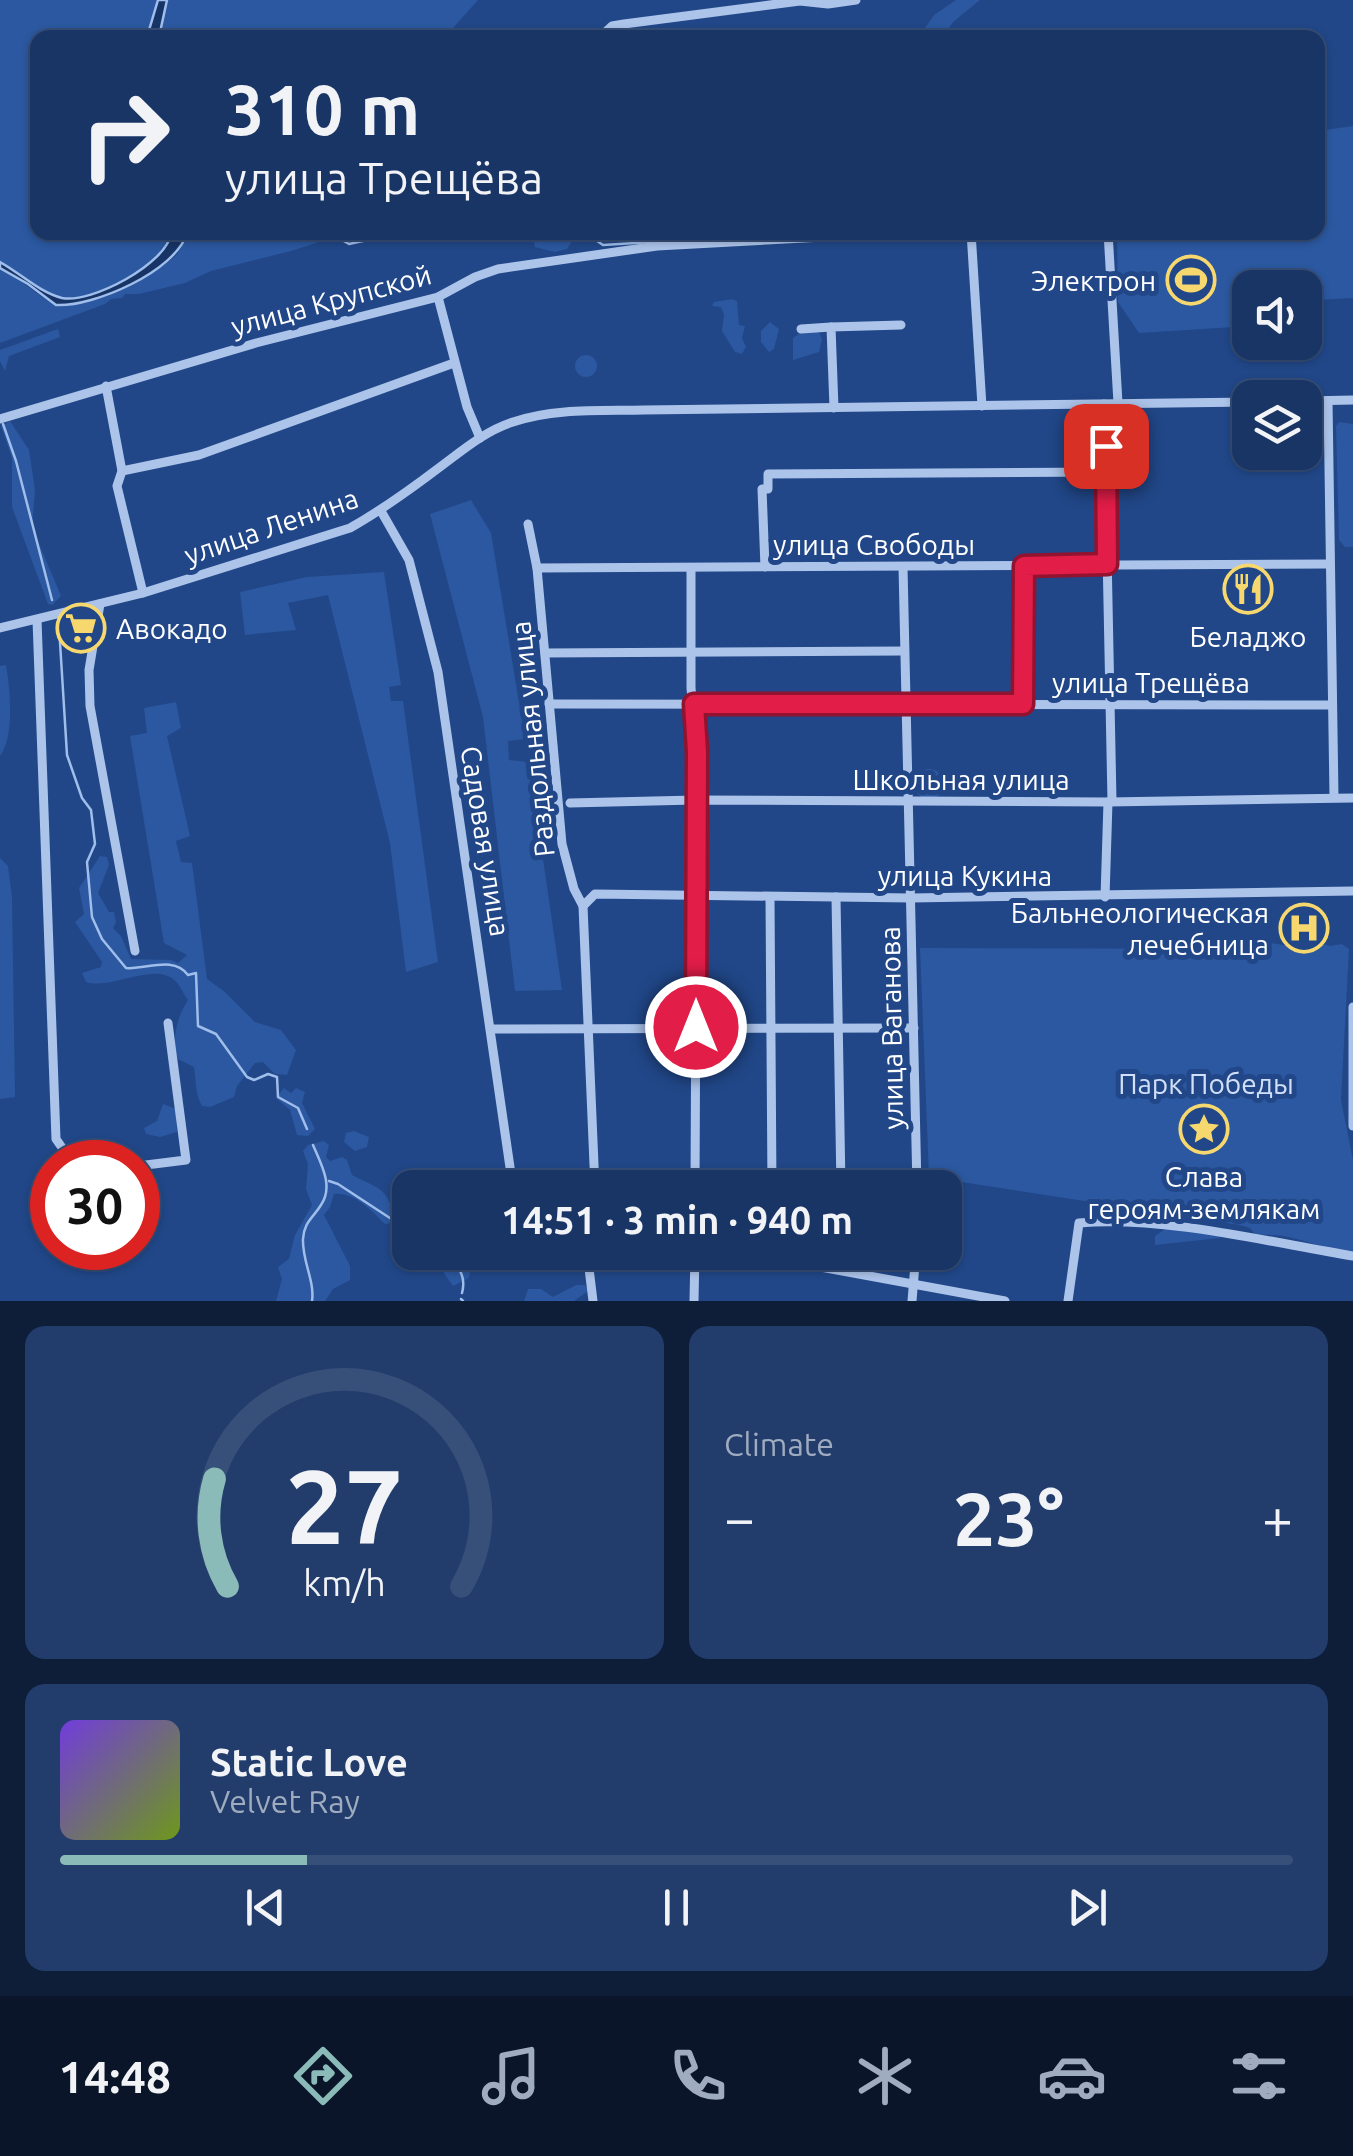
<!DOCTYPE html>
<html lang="en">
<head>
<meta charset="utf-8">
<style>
	:root { --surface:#193566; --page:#223d6c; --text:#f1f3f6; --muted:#9fabbf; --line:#37507a; --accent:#8bbbb9 }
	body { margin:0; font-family:Ubuntu,sans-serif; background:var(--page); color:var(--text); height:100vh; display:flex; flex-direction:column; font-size:38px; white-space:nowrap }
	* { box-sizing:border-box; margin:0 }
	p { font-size:32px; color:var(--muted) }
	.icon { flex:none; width:55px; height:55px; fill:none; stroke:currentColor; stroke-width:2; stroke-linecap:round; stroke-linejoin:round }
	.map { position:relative; height:1301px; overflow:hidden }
	.drawer { display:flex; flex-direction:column; gap:25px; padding:25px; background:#0e1d38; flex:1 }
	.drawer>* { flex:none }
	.banner { position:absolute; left:30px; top:30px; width:1295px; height:210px; border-radius:20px; box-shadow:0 2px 8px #0004,0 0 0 2px var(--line); background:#193566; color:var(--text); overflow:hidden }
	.buttons { position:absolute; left:1232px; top:270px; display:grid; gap:20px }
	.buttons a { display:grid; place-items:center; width:90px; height:90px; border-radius:20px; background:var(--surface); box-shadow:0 2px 8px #0004,0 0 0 2px var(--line); font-size:50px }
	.speed { position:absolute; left:30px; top:1140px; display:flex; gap:20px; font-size:50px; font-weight:700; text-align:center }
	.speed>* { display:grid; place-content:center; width:130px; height:130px; border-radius:50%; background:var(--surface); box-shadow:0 2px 8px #0004,0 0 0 2px var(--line); line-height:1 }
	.speed .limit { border:15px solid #d22; background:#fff; color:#111 }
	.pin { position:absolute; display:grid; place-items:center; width:85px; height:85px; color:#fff; margin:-42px; border-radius:20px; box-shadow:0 5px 15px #0006 }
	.me { position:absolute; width:110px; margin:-55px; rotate:0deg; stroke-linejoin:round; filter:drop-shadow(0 0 8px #0008) }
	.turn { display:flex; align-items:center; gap:35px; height:210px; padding:0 30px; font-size:45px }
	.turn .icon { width:130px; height:130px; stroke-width:2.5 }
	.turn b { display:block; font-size:70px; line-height:85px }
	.big { font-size:75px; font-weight:700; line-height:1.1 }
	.drawer .widget { flex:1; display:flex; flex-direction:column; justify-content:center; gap:15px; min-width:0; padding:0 35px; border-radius:20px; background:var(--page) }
	.drawer .dial { align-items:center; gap:0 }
	.dial svg { height:260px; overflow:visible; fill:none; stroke:var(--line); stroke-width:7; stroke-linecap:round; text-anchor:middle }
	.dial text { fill:var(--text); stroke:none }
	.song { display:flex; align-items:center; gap:30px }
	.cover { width:120px; height:120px; border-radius:15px; background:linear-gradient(135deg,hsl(260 70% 55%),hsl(80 70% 35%)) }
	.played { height:10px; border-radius:5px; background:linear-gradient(90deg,var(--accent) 20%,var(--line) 20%) }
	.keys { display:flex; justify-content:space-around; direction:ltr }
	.heat { display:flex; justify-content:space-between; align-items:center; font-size:55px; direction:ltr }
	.drawer .tiles { flex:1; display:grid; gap:25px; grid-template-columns:1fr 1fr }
	.widget:last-child { grid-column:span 2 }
	.trip { position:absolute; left:392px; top:1170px; width:570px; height:100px; border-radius:20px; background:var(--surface); box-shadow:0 2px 8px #0004,0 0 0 2px var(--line); font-weight:700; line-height:100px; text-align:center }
	.dock { display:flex; height:160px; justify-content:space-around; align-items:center; background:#0a1529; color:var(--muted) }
	.dock .icon { width:70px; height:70px }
	.dock .on { color:var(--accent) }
	.dock b { font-size:45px; color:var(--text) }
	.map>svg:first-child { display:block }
</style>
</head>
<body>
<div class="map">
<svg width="1353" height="1301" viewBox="0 0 1353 1301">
	<rect width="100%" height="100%" fill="#214788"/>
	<g fill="#2b58a0">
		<path d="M0,0H478L454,27L456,37L38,38V232L171,233C167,263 92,304 62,297C39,292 20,274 0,262Z"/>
		<path d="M956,0H980L953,22L944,37H919L934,15Z"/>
		<path d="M1353,126V298L1315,300L1316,323L1305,324V288H1250V326L1139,333L1118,302L1117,233L1318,232V131Z"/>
		<path d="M187,233H348L291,251L211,271L185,283L139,294H125L122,298L111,299L105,304L0,343V268C17,275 45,303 58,305C85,311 150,276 172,259C181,252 183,243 187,233Z"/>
		<path d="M532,233V232L577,233L567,249L555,252L535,247Z"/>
		<path d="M732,299L737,301L739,325L745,326L742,338L746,347L742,354L735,352L722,331L724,315L721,307L712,306L714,302Z"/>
		<path d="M770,322L779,329L774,349L769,352L761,342V331Z"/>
		<path d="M58,329L60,337L9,356L5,371L0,361V350Z"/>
		<path d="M818,331L822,339L819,352L793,360V338L800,333Z"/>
		<circle cx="586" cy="366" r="11"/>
		<path d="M10,421L29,450L35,490L32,527L61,596L52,605L48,604L12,507V458L1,426Z"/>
		<path d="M1339,422L1353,424V547H1345L1339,540L1336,426Z"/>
		<rect x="1118" y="452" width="22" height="23"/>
		<path d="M471,500L491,533L525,739L508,741L509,760L529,762L562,990L515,991L483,717L430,514Z"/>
		<path d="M384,572L401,685L389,687L391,701H403L438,962L406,972L390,843L328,595L288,603L296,630L245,635L240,592L307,577Z"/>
		<path d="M6,665C10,689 15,736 0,756V666Z"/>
		<path d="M176,702L181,728L167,736L190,836L176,841L181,862L192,863L207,979L225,992L255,1022L281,1030L296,1050L287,1075L275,1074L263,1062L255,1063L237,1086L234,1097L210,1107L202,1106C195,1094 196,1080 194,1067L178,1059C171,1039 177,1017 188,1000C183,994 180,984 174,980C154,962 112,990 86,982L82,973L101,967L102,962L75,922L84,914L79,888L100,856L107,857L109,865L98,893L109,912H114L116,922L113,928L121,936L131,959L171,960L178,963L187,955L164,943L130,736L147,733L144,708Z"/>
		<circle cx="929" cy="784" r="15"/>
		<path d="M0,858L8,866L12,897L15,1097L0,1099Z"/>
		<path d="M1271,943L1308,949L1320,943L1330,946L1342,944L1349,949L1341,1100L1353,1160V1252C1316,1250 1297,1232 1256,1235L1250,1228L1240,1225L929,1177L920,948L1251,949Z"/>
		<path d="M284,1088L291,1093L296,1088L305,1092L302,1103L315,1129L308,1136L297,1135L290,1110L276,1098Z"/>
		<path d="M163,1104L176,1109L177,1132L160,1137L146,1134L144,1128L157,1121Z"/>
		<path d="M354,1131L369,1137L367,1147L355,1151L344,1142L346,1133Z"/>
		<path d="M324,1141L329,1145L326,1157L330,1161L342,1157L347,1160L352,1175C376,1188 392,1187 393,1223L385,1224C371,1210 354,1192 334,1194L330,1207L324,1215L350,1266V1280L333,1289L325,1301H276L282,1279L278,1267L289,1259L295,1235L312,1205L306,1189L308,1164L303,1151L308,1145Z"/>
		<path d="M1165,1229L1217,1232L1220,1238L1155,1245V1236Z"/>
		<path d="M440,1253L457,1258L463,1269L470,1272L469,1278L453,1286L439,1266Z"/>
		<path d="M576,1285H585L588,1291L574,1301H524L528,1289H541L553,1297Z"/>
	</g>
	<g fill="#173467" stroke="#a0beeb" stroke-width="2.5">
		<path d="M158,0H167L159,37H147Z"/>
		<path d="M171,233H187C176,271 94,307 56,305L28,284L0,268V262C20,273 39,292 62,298C91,304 168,263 171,233Z"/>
	</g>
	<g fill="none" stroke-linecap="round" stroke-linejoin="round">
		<g stroke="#a0beeb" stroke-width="2.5">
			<path d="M328,232L333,235"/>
			<path d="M584,232L603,245L652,242"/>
			<path d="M782,234L813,232"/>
			<path d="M733,238L776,235"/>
			<path d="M342,240L349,244L404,232"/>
			<path d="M3,424L16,461L52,600"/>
			<path d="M59,626L67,755L82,798L91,810L95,844L87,862L92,917L102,939L126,968C146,970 173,955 188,975L196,973L198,1026L216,1034L247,1077L254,1080L268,1074L277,1077L278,1097L298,1108L307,1129"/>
			<path d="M329,1181L338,1184L396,1222"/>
			<path d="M405,1227L410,1230"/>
			<path d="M443,1252C457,1264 467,1275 462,1293"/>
			<path d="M461,1299L463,1301"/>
			<path d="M312,1301C315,1281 302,1261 303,1239C304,1222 313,1218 321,1205C334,1186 321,1164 313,1145"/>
		</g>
		<g stroke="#acc4ea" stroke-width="9">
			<path d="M599,38L612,26L624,24L800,1L828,4L856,0"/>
			<path d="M971,232L982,406"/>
			<path d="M1108,232L1118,403"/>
			<path d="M438,297L467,407L480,438"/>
			<path d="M801,329L831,327"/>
			<path d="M106,386L122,471L117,486L143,593"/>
			<path d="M1305,401L1353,400"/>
			<path d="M1328,401L1334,797"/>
			<path d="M1104,404L1112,801"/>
			<path d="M834,408L831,327L901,325"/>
			<path d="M0,419L256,343L438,297L475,277L498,269L657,246L917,232"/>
			<path d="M122,471L199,455L454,363"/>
			<path d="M381,511L409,560L438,672L513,1188"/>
			<path d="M528,524L537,568L562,844L574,889L583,906L595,1188"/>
			<path d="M765,567L762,489H768V474L1106,472"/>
			<path d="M903,567L917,1188"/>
			<path d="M537,568L1330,564"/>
			<path d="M691,568V688L697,752L695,1188"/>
			<path d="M100,604L89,670L90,706L135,951"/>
			<path d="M37,620L56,1139L72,1162"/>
			<path d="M0,628L143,593L350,528C382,510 411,489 440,467C463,450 485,431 513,422C554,408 601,411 644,410L1250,402"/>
			<path d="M545,653L903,651"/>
			<path d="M549,704L1332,705"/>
			<path d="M1023,704L1025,566"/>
			<path d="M570,803L695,800L1108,802L1353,798"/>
			<path d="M770,897L772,1188"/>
			<path d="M836,897L841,1188"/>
			<path d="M1105,897L1108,802"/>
			<path d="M583,906L595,894L911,898L1353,891"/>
			<path d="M1353,1007V1126"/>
			<path d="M492,1029L914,1028"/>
			<path d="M138,1166L186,1160L168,1023"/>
			<path d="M587,1252L593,1301"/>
			<path d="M739,1252L1005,1301"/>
			<path d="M694,1301L695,1252"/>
			<path d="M912,1301L916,1252"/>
			<path d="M1068,1301L1079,1223C1165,1216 1268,1242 1353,1256"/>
		</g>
	</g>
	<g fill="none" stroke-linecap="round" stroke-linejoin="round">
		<g stroke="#92132f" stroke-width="25">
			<path id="route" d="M696,1027L697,752L694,704H1023L1024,566L1107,564L1106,446"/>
		</g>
		<use href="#route" stroke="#e11d48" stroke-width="18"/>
	</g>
	<defs>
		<g id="stadium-ring" transform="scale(2.5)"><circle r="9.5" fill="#214788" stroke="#f7d86e" stroke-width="1.5"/><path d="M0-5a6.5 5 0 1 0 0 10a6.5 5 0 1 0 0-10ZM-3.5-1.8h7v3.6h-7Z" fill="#f7d86e"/></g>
		<g id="restaurant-ring" transform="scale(2.5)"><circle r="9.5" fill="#214788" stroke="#f7d86e" stroke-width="1.5"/><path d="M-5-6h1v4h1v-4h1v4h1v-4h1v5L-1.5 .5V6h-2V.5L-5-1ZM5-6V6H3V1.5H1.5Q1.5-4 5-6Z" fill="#f7d86e"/></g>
		<g id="supermarket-ring" transform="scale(2.5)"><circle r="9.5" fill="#214788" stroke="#f7d86e" stroke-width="1.5"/><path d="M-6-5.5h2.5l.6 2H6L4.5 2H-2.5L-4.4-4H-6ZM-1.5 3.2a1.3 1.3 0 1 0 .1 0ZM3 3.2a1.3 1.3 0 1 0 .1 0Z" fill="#f7d86e"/></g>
		<g id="hospital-ring" transform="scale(2.5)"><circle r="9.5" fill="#214788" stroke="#f7d86e" stroke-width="1.5"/><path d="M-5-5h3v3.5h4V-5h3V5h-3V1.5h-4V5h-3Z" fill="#f7d86e"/></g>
		<g id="sight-ring" transform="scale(2.5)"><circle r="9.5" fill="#214788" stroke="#f7d86e" stroke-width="1.5"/><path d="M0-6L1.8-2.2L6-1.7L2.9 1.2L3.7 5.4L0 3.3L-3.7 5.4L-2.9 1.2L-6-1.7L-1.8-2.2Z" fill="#f7d86e"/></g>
	</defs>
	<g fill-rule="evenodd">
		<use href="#stadium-ring" x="1191" y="280"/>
		<use href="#restaurant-ring" x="1248" y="589"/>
		<use href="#supermarket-ring" x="81" y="628"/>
		<use href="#hospital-ring" x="1304" y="928"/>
		<use href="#sight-ring" x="1204" y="1129"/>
	</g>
	<g text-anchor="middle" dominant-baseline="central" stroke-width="10" stroke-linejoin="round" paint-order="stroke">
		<g font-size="28" fill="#fff" stroke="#214788" text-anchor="end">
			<text x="1156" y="280">Электрон</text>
			<text x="116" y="628" text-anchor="start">Авокадо</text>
			<text x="1248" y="636" text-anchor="middle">Беладжо</text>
			<text x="1269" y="912">Бальнеологическая<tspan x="1269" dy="32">лечебница</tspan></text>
			<text x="1204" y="1176" text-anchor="middle">Слава<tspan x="1204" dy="32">героям-землякам</tspan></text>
		</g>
		<g font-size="28" fill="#fff" stroke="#214788">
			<text transform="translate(331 300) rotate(-15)">улица Крупской</text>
			<text transform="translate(271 526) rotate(-19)">улица Ленина</text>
			<text x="874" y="544">улица Свободы</text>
			<text x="1151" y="682">улица Трещёва</text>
			<text transform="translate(532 739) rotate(-96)">Раздольная улица</text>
			<text x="961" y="779">Школьная улица</text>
			<text transform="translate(486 841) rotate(81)">Садовая улица</text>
			<text x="965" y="875">улица Кукина</text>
			<text transform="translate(891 1028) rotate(-91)">улица Ваганова</text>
		</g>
		<g font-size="28" fill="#d1e0f8" stroke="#214788">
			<text x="1206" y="1083">Парк Победы</text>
		</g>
	</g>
</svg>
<div class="buttons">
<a><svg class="icon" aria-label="sound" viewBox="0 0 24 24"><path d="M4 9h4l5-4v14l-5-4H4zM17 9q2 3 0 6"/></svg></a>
<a><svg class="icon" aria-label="layers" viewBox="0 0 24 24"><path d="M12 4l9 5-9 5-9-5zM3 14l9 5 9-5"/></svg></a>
</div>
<div class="speed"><div class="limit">30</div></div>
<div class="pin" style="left:1106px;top:446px;background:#d93025"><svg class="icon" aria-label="arrive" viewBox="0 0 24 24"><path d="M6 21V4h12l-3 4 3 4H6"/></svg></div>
<svg class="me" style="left:696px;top:1027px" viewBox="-20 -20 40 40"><circle r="17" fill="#e11d48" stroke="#fff" stroke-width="3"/><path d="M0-11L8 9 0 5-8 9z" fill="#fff"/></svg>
<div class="trip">14:51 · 3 min · 940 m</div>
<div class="banner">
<div class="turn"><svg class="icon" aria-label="right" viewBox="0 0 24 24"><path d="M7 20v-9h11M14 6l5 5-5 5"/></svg><div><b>310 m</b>улица Трещёва</div></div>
</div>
</div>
<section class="drawer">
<div class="tiles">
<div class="widget dial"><svg viewBox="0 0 100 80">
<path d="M14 69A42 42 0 1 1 86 69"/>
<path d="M14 69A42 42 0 0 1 10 36" stroke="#8bbbb9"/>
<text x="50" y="56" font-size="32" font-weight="700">27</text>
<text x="50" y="72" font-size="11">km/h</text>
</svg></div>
<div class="widget"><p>Climate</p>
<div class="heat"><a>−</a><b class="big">23°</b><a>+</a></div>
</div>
<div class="widget">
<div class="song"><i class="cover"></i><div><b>Static Love</b><p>Velvet Ray</p></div></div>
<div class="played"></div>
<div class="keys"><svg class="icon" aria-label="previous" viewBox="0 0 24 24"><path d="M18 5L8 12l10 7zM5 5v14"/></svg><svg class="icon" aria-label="pause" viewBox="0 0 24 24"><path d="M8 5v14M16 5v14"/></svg><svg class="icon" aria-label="next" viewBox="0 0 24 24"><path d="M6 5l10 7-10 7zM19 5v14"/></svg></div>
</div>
</div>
</section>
<nav class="dock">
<b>14:48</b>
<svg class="icon on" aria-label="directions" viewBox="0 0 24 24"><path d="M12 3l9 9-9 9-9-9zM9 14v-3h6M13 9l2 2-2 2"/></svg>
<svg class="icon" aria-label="music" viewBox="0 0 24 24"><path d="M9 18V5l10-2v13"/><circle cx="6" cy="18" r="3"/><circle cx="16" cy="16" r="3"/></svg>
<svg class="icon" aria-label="phone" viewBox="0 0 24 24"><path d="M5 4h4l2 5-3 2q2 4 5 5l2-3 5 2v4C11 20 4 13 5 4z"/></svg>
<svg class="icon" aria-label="climate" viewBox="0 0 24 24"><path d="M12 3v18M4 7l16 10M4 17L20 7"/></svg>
<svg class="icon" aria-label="car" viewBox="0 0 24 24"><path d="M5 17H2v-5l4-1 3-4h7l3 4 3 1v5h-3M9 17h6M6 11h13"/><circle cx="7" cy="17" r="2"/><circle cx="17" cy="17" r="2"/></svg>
<svg class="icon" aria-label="filters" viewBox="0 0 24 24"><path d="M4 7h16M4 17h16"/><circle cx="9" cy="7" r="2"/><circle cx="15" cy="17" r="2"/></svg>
</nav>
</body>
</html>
